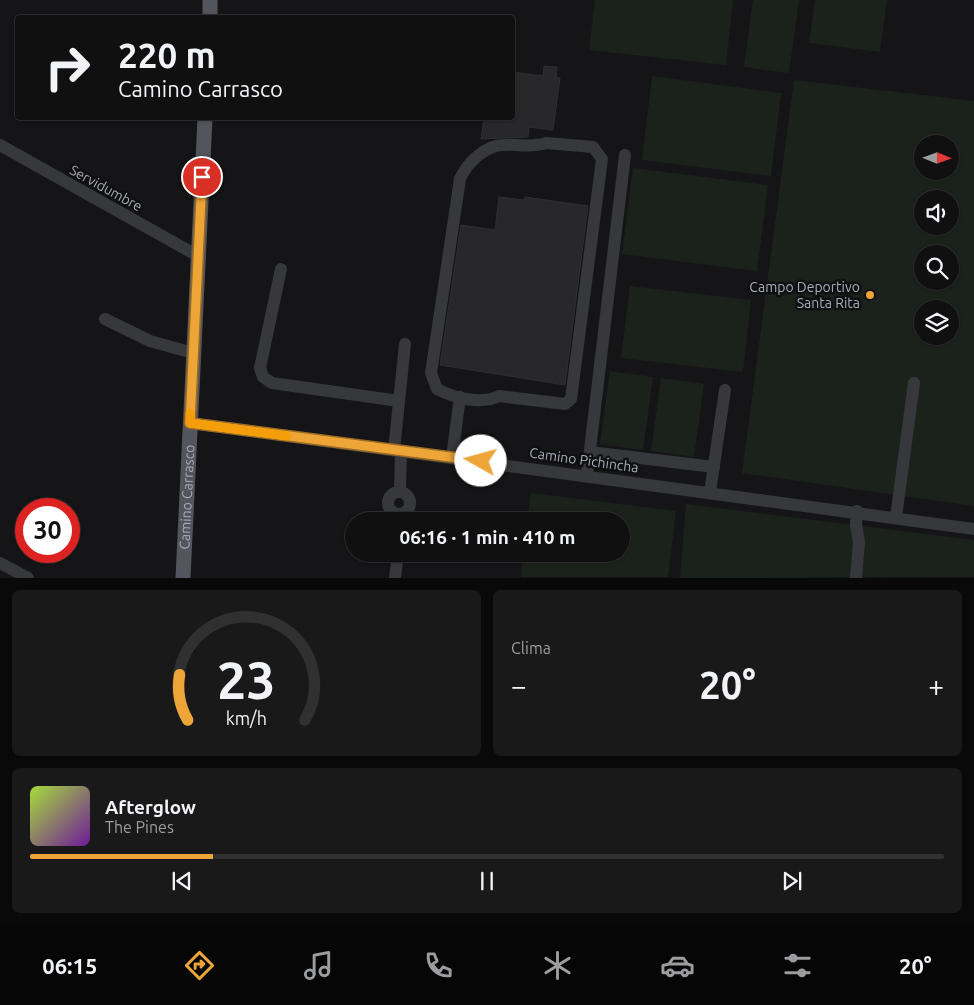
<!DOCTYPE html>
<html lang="es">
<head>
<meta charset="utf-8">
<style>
	:root { --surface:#101011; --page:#19191a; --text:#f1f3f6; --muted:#9c9d9f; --line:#303031; --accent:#eda537 }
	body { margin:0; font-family:Ubuntu,sans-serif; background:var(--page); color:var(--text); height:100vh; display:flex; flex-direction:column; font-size:19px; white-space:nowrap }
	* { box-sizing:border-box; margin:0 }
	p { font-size:16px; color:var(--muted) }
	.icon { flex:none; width:28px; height:28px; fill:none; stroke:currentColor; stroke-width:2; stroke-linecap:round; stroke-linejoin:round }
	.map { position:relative; height:578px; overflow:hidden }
	.side { display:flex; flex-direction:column; gap:12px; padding:12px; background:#090909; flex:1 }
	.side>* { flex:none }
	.guide { position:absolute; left:15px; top:15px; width:500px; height:105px; border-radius:5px; box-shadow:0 1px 4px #0004,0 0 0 1px var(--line); background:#101011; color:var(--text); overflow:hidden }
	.needle { width:32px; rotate:91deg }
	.fabs { position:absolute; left:914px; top:135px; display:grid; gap:10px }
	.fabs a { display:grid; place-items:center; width:45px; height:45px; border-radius:50%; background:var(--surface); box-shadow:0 1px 4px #0004,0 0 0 1px var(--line); font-size:25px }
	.speed { position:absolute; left:15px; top:498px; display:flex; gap:10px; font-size:25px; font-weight:700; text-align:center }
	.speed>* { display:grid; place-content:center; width:65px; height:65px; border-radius:50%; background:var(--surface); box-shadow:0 1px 4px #0004,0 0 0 1px var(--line); line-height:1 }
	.speed .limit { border:8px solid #d22; background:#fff; color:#111 }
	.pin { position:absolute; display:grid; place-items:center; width:42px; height:42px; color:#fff; margin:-21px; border:2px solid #fff; border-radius:50%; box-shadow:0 1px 5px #0007 }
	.me { position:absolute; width:55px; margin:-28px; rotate:277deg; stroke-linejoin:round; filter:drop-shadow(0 0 4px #0008) }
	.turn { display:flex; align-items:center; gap:18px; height:105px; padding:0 20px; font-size:22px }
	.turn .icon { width:65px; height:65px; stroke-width:2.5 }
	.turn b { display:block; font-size:35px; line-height:42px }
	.big { font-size:38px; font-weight:600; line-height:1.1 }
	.side .card { flex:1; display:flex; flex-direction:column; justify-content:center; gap:8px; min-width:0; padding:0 18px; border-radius:8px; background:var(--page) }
	.side .dial { align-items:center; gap:0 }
	.dial svg { height:130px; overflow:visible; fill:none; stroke:var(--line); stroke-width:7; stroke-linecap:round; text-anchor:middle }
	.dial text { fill:var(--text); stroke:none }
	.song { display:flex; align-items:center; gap:15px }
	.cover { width:60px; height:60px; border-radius:8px; background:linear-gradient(135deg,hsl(80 70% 55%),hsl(280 70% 35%)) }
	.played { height:5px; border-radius:2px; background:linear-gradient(90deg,var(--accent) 20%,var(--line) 20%) }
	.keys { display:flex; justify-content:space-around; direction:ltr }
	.heat { display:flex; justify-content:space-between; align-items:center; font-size:28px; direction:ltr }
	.side .tiles { flex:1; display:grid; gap:12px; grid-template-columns:1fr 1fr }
	.card:last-child { grid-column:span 2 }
	.trip { position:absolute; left:345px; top:512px; width:285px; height:50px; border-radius:25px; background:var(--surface); box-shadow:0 1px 4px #0004,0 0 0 1px var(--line); font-weight:600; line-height:50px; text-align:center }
	.tab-bar { display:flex; height:80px; justify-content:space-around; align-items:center; background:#060607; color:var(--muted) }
	.tab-bar .icon { width:35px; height:35px }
	.tab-bar .selected { color:var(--accent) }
	.tab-bar b { font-size:22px; color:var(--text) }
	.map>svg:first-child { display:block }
</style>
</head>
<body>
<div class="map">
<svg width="974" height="578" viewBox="0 0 974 578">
	<rect width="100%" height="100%" fill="#151517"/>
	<g fill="#1b221c" fill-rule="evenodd">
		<path d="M595,0H733L726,65L589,50Z"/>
		<path d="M753,0H799L789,73L744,67Z"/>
		<path d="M815,0H887L880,52L809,43Z"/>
		<path d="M652,76L781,93L771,176L642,160Z"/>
		<path d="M794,80L974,101V506L742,473ZM922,144H950V171H922ZM922,199H950V226H922ZM922,254H950V281H922ZM922,309H950V336H922Z"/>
		<path d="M633,168L768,185L757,271L622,254Z"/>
		<path d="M630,286L751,300L743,372L621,358Z"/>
		<path d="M610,371L653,377L643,450L600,444Z"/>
		<path d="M661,378L704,384L694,457L651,451Z"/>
		<path d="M531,493L676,511L668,577H521L523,554H621V521H527Z"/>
		<path d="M686,504L974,540V577L680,578Z"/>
	</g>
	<g fill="#28282b" stroke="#2f2f33">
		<path d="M544,66L557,67L556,78H560L553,130L529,127L528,137L481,139L484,118H512V72L543,76Z"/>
		<path d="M499,197L524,200L525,197L588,206L565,385L440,365L461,225L495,230Z"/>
	</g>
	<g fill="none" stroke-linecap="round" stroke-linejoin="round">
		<g stroke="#36383c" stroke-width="12">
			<path d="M546,143L593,147L602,159L571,399L565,404L499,396C481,405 454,398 437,389L431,373L460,179C467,163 485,145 504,145C520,144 531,148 546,143Z"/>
			<path d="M0,145L198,256"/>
			<path d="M281,269L260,368L263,377L272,383L399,401"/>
			<path d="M105,319L150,341L193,353"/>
			<path d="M190,423L974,529"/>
			<path d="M394,450L405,344"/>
			<path d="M590,452L714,467"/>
			<path d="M452,457L460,397"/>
			<path d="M587,475L625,155"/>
			<path d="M400,491L401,451"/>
			<circle cx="399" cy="503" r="11"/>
			<path d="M710,492L725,390"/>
			<path d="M896,517L914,383"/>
			<path d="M0,563L28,578"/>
			<path d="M395,578L398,554"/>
			<path d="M856,578L859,542L856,525L857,511"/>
		</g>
		<g stroke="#52555b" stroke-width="15">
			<path d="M210,18V0"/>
			<path id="s1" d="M183,578L205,118"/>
		</g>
	</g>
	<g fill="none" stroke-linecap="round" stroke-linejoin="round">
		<g stroke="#9a6b24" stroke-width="12">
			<path id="route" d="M202,177L190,423L481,461"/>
		</g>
		<use href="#route" stroke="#eda537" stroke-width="9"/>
		<path stroke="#f59e0b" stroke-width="9" d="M190,413V423L287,436"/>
	</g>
	<circle fill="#eda537" stroke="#101012" stroke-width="2" cx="870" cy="295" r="5"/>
	<g text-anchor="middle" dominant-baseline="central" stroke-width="5" stroke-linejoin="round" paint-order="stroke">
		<g font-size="14" fill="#a7adb7" stroke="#101012">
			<text transform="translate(106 188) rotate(29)">Servidumbre</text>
			<text transform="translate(584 460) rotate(8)">Camino Pichincha</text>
			<text stroke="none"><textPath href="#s1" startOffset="81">Camino Carrasco</textPath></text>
		</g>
		<g font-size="14" fill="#a7adb7" stroke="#101012" text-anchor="end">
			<text x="860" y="287">Campo Deportivo<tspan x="860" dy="16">Santa Rita</tspan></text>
		</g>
	</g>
</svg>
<div class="fabs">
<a><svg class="needle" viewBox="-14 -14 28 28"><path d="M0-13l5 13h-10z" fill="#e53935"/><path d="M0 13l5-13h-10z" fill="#9c9d9f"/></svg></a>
<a><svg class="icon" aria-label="sound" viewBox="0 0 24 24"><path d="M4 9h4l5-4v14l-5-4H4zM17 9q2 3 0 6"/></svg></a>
<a><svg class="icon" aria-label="search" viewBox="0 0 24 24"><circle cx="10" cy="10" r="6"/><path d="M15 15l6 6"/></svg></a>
<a><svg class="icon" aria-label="layers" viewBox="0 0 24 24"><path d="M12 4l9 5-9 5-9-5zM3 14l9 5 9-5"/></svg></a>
</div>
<div class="speed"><div class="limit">30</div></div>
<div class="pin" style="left:202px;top:177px;background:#d93025"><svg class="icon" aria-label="arrive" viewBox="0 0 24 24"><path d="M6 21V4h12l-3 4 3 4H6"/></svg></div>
<svg class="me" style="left:481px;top:461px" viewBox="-20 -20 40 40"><circle r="19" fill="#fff"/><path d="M0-13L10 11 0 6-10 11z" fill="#eda537"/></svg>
<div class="trip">06:16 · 1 min · 410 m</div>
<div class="guide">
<div class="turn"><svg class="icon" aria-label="right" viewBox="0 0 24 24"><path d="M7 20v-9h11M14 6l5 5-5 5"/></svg><div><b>220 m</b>Camino Carrasco</div></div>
</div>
</div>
<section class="side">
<div class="tiles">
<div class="card dial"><svg viewBox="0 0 100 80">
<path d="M14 69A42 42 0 1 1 86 69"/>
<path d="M14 69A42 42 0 0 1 9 41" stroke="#eda537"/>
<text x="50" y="56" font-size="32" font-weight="700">23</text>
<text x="50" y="72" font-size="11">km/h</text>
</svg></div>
<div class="card"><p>Clima</p>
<div class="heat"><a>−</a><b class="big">20°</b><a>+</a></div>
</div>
<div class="card">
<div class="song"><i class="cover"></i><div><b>Afterglow</b><p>The Pines</p></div></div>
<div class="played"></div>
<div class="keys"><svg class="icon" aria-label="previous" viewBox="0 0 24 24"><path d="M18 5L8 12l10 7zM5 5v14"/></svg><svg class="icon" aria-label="pause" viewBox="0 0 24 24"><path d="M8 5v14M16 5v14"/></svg><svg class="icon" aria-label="next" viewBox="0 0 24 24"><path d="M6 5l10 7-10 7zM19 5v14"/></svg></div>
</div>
</div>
</section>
<nav class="tab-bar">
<b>06:15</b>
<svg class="icon selected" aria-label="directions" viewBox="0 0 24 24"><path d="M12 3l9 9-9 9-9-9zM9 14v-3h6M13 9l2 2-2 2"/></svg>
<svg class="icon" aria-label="music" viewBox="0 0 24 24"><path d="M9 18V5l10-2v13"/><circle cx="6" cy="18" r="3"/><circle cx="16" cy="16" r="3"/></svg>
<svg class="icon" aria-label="phone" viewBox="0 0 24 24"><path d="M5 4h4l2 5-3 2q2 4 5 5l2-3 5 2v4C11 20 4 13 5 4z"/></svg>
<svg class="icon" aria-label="climate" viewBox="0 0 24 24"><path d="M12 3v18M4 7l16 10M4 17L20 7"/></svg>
<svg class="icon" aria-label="car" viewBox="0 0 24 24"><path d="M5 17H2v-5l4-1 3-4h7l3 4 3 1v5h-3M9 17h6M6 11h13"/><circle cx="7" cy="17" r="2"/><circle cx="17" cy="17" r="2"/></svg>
<svg class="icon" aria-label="filters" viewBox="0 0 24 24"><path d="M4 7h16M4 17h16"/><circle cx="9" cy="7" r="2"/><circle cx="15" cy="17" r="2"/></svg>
<b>20°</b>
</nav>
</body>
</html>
